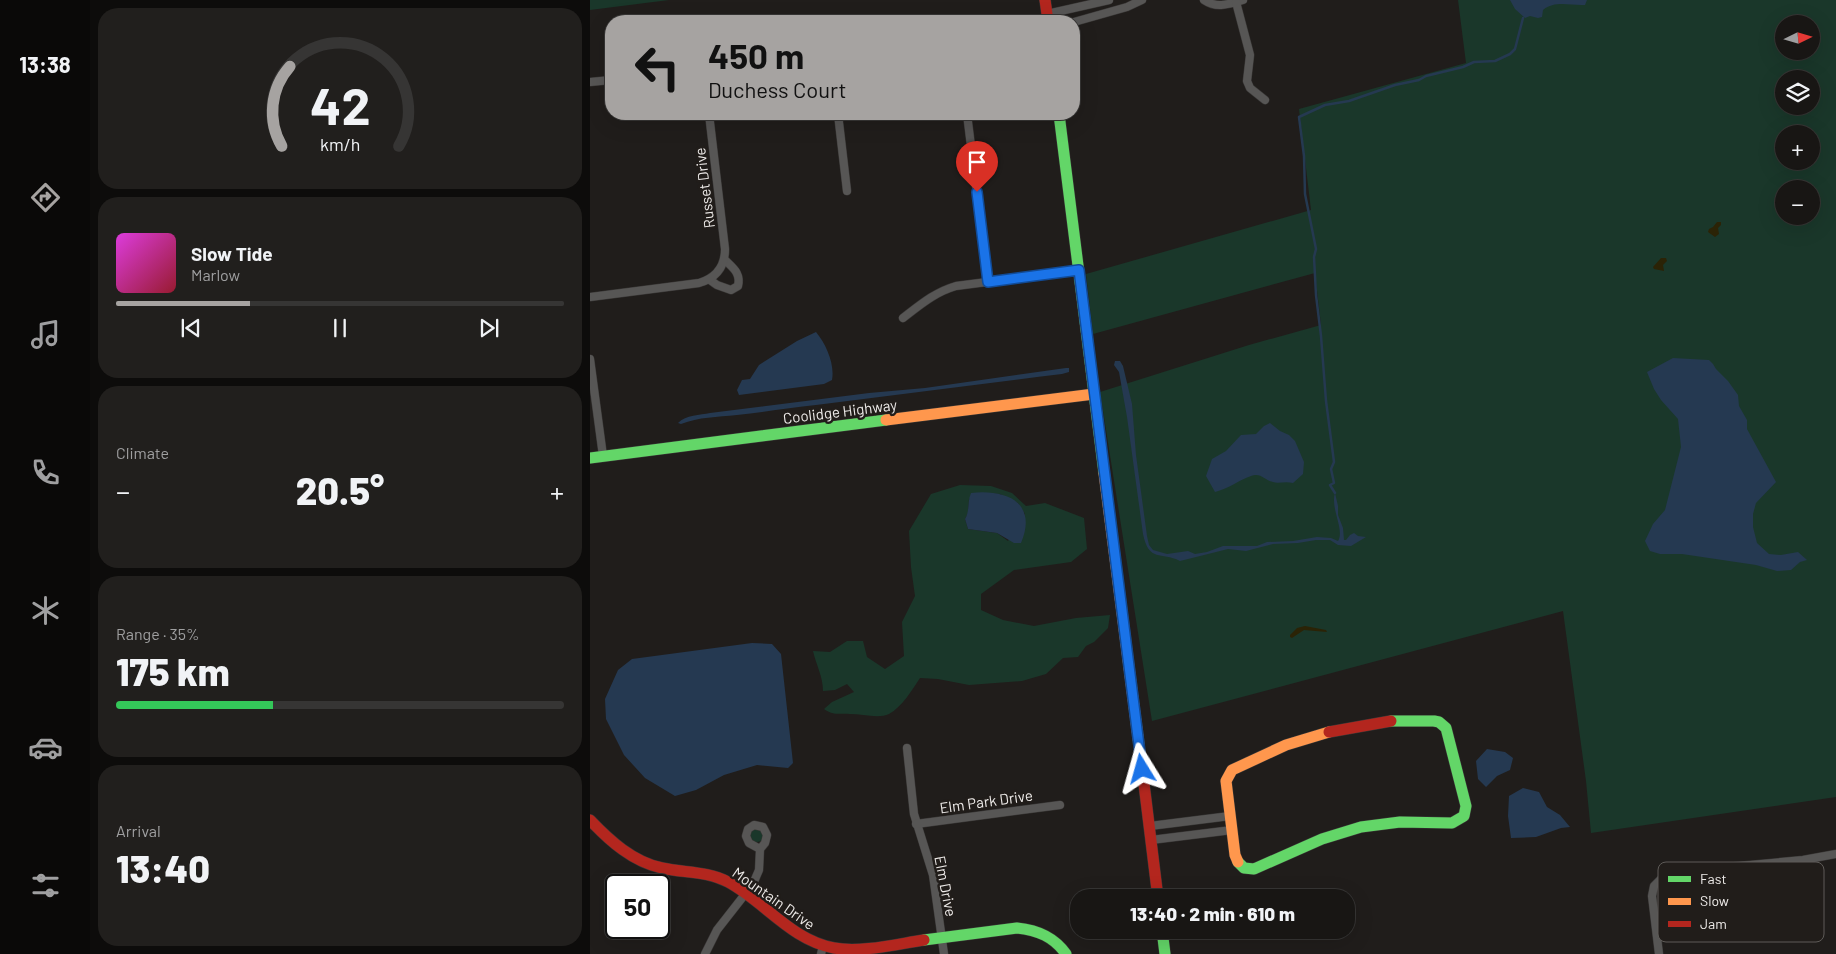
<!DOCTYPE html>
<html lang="en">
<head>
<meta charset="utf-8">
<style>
	:root { --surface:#181614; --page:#211f1d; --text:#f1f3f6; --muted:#9f9fa0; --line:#363534; --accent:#a6a3a1 }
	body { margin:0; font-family:Barlow,sans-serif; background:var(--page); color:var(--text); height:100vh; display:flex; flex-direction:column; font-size:19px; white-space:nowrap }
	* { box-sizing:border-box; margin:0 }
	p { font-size:16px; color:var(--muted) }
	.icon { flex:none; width:28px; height:28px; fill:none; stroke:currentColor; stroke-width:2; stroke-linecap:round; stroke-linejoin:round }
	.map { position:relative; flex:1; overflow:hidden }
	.drawer { display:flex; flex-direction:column; gap:8px; padding:8px; background:#0d0c0b; width:500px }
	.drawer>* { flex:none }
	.top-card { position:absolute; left:15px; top:15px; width:475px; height:105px; border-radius:20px; box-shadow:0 5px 20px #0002,0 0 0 1px var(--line); background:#a6a3a1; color:#111; overflow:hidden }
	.needle { width:32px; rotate:85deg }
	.buttons { position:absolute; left:1185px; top:15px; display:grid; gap:10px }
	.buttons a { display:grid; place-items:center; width:45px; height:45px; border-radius:50%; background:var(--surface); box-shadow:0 5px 20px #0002,0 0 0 1px var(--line); font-size:25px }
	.speed { position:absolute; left:15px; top:874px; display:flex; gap:10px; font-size:25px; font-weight:700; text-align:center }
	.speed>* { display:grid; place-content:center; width:65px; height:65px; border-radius:50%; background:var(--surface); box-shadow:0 5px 20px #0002,0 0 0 1px var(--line); line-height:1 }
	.speed .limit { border:2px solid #111; border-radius:8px; background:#fff; color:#111 }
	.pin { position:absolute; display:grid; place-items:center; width:42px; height:42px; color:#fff; margin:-51px -21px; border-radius:50% 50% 50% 0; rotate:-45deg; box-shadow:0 0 5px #0007 }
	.pin .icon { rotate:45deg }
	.me { position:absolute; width:55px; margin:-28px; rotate:352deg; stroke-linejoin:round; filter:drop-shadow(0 0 4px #0008) }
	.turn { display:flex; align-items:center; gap:18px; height:105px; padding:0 20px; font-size:22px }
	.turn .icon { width:65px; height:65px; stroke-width:2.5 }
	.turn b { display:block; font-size:35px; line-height:42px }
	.big { font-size:38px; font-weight:800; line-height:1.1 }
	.drawer .widget { flex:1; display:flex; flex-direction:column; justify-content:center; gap:8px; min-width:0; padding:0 18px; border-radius:20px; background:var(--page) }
	.drawer .dial { align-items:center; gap:0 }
	.dial svg { height:130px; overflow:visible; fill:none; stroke:var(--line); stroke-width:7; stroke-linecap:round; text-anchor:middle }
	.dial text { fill:var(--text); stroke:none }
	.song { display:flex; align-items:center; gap:15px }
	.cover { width:60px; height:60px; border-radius:8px; background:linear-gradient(135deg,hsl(300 70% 55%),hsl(350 70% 35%)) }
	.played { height:5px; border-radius:2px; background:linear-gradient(90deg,var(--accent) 30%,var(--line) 30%) }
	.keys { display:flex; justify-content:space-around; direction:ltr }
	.heat { display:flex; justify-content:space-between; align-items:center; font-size:28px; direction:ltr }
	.charge { height:8px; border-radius:4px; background:linear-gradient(90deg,#34c759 35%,var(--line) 0) }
	.trip { position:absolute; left:480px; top:889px; width:285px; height:50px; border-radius:20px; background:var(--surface); box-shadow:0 5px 20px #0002,0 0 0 1px var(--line); font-weight:800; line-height:50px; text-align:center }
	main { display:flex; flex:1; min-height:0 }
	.tab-bar { display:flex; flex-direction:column; width:90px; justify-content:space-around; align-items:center; background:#0a0908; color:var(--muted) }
	.tab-bar .icon { width:35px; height:35px }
	.tab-bar .current { color:var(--accent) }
	.tab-bar b { font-size:22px; color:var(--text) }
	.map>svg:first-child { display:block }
</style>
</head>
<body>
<main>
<nav class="tab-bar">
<b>13:38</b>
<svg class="icon current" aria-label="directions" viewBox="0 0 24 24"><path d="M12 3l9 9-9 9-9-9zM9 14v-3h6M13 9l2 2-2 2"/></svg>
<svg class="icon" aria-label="music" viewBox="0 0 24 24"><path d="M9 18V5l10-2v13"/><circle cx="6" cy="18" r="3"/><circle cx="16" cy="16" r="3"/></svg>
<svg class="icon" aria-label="phone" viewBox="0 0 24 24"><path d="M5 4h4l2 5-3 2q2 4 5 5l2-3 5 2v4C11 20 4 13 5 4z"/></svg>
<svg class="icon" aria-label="climate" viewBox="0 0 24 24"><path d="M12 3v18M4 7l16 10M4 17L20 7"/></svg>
<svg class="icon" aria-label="car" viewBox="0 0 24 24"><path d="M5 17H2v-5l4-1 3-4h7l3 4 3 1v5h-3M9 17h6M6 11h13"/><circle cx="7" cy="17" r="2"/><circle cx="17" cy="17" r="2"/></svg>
<svg class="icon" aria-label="filters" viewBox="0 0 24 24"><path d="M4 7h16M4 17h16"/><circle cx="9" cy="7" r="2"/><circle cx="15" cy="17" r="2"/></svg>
</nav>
<section class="drawer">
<div class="widget dial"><svg viewBox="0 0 100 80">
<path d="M14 69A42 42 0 1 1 86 69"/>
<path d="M14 69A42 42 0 0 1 19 20" stroke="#a6a3a1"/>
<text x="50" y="56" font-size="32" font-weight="700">42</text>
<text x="50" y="72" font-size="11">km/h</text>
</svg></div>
<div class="widget">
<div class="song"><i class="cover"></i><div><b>Slow Tide</b><p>Marlow</p></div></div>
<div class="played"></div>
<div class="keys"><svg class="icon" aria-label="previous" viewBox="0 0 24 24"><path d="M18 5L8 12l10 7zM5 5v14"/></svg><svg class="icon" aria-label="pause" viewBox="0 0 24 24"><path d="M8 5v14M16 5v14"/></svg><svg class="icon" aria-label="next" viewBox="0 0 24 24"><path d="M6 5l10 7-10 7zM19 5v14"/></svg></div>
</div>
<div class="widget"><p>Climate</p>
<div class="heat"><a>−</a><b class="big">20.5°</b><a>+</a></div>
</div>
<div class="widget"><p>Range · 35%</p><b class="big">175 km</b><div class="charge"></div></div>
<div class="widget"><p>Arrival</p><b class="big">13:40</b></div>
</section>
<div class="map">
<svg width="1246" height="954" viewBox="0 0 1246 954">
	<rect width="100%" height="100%" fill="#201d1b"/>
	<g fill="#1a372a" fill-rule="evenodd">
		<path d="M0,0H79L0,10Z"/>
		<path d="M868,0H1246V797L1001,833L996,781L973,611L562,721L510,392L659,345L731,325L725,273L503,334L496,274L721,210L709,109L876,63ZM1194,24H1221V51H1194ZM1194,79H1221V106H1194ZM1194,134H1221V161H1194ZM1194,189H1221V216H1194Z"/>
		<path d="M370,485L401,486L422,493L436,506L455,503L494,518L497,549L481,562L424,570L391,594V610L413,620L444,626L486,618L520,615L518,628L504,642L496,646L488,657L473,658L456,674L432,681L379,685L348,679L330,678C322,690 312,707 299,714C289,719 272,714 260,714C249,713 244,716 234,709L242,702L264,692L257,684L245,690L233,691C233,676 226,665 223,651L240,652L257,641H273L277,657L295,669L314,656L312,622L325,596L321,567L319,531L341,494ZM389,493L410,494L428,503L435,514L418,541L407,533L378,529L375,519L378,513L379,499Z"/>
		<circle cx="167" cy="835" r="7"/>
	</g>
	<g fill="#2b2306">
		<path d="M1127,222H1131V225L1128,228L1129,234L1125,237L1118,232L1119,229L1123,227Z"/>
		<path d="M1071,258H1076L1077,261L1073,265L1074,271L1064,269L1063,267Z"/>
		<path d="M715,626L736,630L737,632L714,630L702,638L700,637V635L707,628Z"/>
	</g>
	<g fill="#253951">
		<path d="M920,0H997L995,5C981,6 965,0 953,10L952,17L948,18L940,16L935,18L925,9Z"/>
		<path d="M226,332C236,344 245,364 242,380L234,384L149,395L147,390L152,380L160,379L169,365L207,341Z"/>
		<path d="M1083,358L1119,360L1123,364L1126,369L1138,381L1148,395L1149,406L1157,420V429L1186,482L1166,503L1163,514V527L1167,543L1179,554L1191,555L1208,552L1217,560L1210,562L1201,570L1187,571L1166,565L1092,554H1070L1060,551L1055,541L1063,524L1075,510L1091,447L1088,419L1071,400L1064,389L1057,372Z"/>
		<path d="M525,361H530L533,366L542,404L546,455L557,536L559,545L563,550L577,554L598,551L605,554L617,552L633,546H667L677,542L703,541L727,537L741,538L748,541C755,530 740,508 745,493L748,506V515L753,528L754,540H756L760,535L764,533L768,536L776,537L761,546L748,545L740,540H726L708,543L683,544L656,551L638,549L590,561C571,551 559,563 553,534L537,417L529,372L524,365Z"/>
		<path d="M476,368H479V372L472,374C390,384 308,395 226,405C200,408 173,412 147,415C127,417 109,417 91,424L88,423C96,415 110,415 120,413L279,393L335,388Z"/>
		<path d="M680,423L690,431L699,435L705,441L714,462L713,474L703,483C695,481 688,484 683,482C674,480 671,472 661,476C649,480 638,489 625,492L616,476L622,459L636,451L651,435L666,434L674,426Z"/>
		<path d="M381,493C417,489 448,503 431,543H424L407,533L378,529L375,519C380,511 377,502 381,493Z"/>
		<path d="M162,643L182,644L191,654L203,763L198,768L167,765L134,775L106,790L85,796L55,778L34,755L16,719L15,699L28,670L42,659Z"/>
		<path d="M897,749L915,752L923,758L920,770L907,776L896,787L888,779L886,761Z"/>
		<path d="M933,788L949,792L957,807L970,815L980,827L971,828L946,837L921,838L918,816L919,796Z"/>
	</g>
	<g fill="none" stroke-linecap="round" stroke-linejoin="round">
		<path stroke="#253951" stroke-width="2.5" d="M745,493L740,485L744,483L741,469L744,462L736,401L731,336L726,295L724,257L726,249L715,194L714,156L709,117L735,105L759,101L805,85L829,80L836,76L873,67L884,62L905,61L920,54L925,49L933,18"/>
		<g stroke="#3a3837" stroke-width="9">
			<g id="street">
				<path d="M614,0C627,9 639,4 653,0"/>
				<path d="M646,2L660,55L657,81L660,88L675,100"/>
				<path d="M457,14L519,0"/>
				<path d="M484,22L537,7L552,0"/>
				<path d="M0,82L21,80"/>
				<path d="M248,114L257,191"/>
				<path d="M377,114L398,282"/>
				<path d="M120,280L127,285L141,290L148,286C151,273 143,268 135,260"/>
				<path d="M0,297L109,283C126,278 135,267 135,249L119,114"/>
				<path d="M313,318C330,305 345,292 366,286L489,270"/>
				<path d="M0,359L13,456"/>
				<path d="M317,748L324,814L343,875L354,954"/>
				<path d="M326,824L470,805"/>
				<path d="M560,826L640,816"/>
				<path d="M561,840L642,830"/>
				<path d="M115,954L127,930L163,884L169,870L170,849L175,843L177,835L173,827L164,825L158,829L156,836L159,843L170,849"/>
				<path d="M231,954L233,946"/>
				<path d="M1069,954L1062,896L1064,886L1072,878L1138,867L1213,860L1246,854"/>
			</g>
		</g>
		<g stroke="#3a3837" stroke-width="12">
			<g id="fast">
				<path d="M469,114L514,473"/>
				<path d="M0,458L296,420"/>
				<path d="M648,862L654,868L664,869L732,839L771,827L810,822L862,823L874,816L876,806L856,728L849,722L844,721H801"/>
				<path d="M572,930L575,954"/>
				<path d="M334,940L427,928C448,930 464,937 476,954"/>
			</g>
		</g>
		<g stroke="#3a3837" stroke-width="12">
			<g id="slow">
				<path d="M296,420L504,394"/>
				<path d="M514,473L554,784"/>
				<path d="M648,862L645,855L636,781L642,770L696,745L739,732"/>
			</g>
		</g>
		<g stroke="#3a3837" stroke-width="12">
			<g id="jam">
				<path d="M455,0L458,21"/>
				<path d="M739,732L801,721"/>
				<path d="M554,784L568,898"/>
				<path d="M0,820C20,841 43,862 72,868C94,873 117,871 138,882C175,902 201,940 244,948C271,953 307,944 334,940"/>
			</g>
		</g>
		<use href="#street" stroke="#575655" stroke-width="8"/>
		<use href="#fast" stroke="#63d668" stroke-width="11"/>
		<use href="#slow" stroke="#ff974d" stroke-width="11"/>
		<use href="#jam" stroke="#b3261e" stroke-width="11"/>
	</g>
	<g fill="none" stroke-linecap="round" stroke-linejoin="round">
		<g stroke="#114b97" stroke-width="12">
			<path id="route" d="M387,192L398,282L489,270L552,769"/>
		</g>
		<use href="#route" stroke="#1a73e8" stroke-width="9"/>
	</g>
	<g text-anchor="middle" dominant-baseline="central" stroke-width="5" stroke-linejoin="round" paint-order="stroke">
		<g font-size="15" fill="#eeebe9" stroke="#211d1a">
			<text transform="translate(114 188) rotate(-97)">Russet Drive</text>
			<text transform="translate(250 411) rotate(-7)">Coolidge Highway</text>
			<text transform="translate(396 801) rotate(-8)">Elm Park Drive</text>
			<text transform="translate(356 886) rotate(79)">Elm Drive</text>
			<text transform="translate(184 898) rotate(35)">Mountain Drive</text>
		</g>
	</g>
	<rect x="1068" y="862" width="166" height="80" rx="8" fill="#211d1a" stroke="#5e5b58" stroke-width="1"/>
	<rect x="1078" y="876" width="23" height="6" fill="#63d668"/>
	<rect x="1078" y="898" width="23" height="7" fill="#ff974d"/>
	<rect x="1078" y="921" width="23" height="6" fill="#b3261e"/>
	<g font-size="14" fill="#eeebe9">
		<text x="1110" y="884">Fast</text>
		<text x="1110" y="906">Slow</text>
		<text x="1110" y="929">Jam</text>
	</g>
</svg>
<div class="buttons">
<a><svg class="needle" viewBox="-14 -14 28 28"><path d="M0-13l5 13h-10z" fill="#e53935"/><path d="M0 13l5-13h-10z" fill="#9f9fa0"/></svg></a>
<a><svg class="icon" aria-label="layers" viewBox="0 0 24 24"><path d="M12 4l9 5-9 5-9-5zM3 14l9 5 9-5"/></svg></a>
<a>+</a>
<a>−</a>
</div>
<div class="speed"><div class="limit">50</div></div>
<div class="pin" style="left:387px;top:192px;background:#d93025"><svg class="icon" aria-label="arrive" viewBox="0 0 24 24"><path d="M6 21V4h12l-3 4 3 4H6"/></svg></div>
<svg class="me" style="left:552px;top:769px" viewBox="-20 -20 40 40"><path d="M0-17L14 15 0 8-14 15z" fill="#1a73e8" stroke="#fff" stroke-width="4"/></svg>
<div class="trip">13:40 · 2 min · 610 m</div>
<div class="top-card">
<div class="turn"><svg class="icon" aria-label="left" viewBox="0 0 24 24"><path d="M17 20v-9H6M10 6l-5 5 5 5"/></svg><div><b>450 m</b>Duchess Court</div></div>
</div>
</div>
</main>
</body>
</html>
